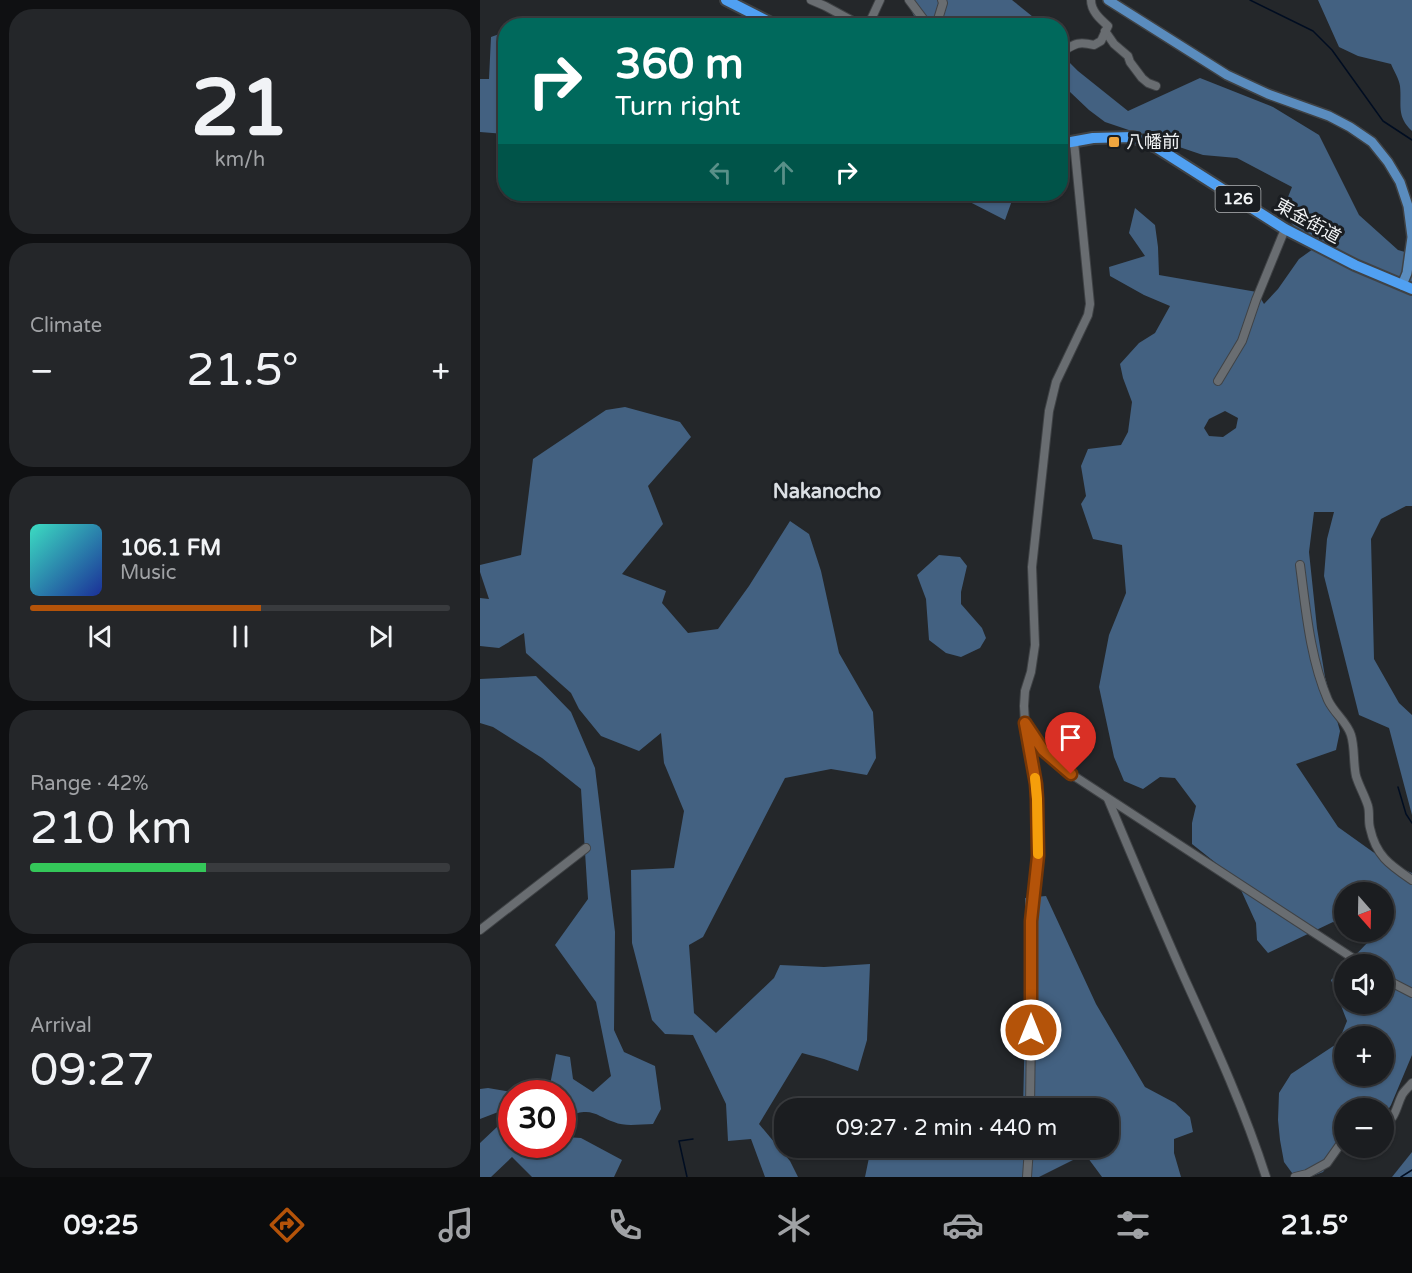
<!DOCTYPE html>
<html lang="en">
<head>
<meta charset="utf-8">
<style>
	:root { --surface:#1b1d20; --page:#242629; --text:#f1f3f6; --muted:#a0a2a5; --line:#393b3e; --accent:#b45309 }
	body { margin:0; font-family:"Varela Round","Noto Sans JP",sans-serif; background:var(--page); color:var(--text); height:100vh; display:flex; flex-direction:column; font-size:22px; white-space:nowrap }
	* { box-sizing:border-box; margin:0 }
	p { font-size:20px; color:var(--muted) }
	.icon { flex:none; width:33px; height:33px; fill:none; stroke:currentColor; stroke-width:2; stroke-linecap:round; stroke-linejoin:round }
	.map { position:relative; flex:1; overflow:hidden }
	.drawer { display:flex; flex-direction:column; gap:9px; padding:9px; background:#0f1012; width:480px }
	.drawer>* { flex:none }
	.hud { position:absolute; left:18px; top:18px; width:570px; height:183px; border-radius:24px; box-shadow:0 2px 4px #0004,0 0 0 2px var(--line); background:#00695c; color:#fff; overflow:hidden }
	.needle { width:39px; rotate:160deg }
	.buttons { position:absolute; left:854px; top:882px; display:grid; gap:12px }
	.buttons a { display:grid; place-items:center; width:60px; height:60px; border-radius:50%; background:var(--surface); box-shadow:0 2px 4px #0004,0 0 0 2px var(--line); font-size:30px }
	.speed { position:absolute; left:18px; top:1080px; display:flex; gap:12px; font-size:30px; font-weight:700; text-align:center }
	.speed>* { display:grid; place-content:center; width:78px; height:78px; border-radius:50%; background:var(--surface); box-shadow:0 2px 4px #0004,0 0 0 2px var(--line); line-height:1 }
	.speed .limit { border:9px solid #d22; background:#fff; color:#111 }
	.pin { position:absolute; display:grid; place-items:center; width:51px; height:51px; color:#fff; margin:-62px -26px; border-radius:50% 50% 50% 0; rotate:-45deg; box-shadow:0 0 6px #0007 }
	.pin .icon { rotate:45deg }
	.me { position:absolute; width:66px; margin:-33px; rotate:0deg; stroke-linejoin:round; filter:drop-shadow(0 0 4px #0008) }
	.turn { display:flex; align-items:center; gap:21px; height:126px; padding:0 18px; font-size:27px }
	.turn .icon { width:78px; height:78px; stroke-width:2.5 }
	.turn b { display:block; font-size:42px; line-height:51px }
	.lanes { display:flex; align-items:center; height:57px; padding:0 18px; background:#0003; justify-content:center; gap:30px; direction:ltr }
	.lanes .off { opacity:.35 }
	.big { font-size:45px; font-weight:600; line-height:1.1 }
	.drawer .card { flex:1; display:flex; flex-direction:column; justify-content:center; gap:9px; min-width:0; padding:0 21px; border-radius:24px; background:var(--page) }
	.drawer .dial { align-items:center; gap:0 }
	.dial b { font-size:78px; line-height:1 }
	.song { display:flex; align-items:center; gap:18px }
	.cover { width:72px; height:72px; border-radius:9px; background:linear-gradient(135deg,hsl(170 70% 55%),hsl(230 70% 35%)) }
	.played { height:6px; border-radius:3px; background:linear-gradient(90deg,var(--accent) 55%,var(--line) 55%) }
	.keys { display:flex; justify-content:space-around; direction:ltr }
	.heat { display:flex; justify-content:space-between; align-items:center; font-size:33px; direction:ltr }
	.charge { height:9px; border-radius:4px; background:linear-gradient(90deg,#34c759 42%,var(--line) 0) }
	.trip { position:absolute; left:294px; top:1098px; width:345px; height:60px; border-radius:24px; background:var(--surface); box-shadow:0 2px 4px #0004,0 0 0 2px var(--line); font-weight:600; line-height:60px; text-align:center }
	.menu { display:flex; height:96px; justify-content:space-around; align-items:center; background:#0b0c0d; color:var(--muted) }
	.menu .icon { width:42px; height:42px }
	.menu .on { color:var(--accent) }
	.menu b { font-size:27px; color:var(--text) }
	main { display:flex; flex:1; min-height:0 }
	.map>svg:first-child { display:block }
</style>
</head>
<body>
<main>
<section class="drawer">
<div class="card dial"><b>21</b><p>km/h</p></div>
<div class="card"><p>Climate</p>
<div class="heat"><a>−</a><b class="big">21.5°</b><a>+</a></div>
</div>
<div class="card">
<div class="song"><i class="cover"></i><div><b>106.1 FM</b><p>Music</p></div></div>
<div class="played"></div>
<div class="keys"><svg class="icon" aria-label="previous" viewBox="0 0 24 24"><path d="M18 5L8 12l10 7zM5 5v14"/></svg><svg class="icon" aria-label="pause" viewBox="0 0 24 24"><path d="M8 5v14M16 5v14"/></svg><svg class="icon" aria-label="next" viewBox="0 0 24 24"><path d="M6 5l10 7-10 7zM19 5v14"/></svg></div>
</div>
<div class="card"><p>Range · 42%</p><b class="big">210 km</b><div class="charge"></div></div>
<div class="card"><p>Arrival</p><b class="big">09:27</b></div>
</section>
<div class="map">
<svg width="932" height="1177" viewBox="0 0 932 1177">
	<rect width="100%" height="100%" fill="#24272a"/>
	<g fill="#436181" fill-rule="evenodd">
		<path d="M426,0H532L563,25H451L434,16Z"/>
		<path d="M838,0H932V131C916,116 922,105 920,86C919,79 914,71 911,64L878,56L859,47Z"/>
		<path d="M25,32V134L0,132V79H9L11,37Z"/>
		<path d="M581,61H588L598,71L648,111L720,78L793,107L839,135L879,215L918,250L932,254V506H926L901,519L891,539L894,659L919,703L932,715V815L909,728L879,715L844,576L847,539L854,512H834L829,552L837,628L845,677L860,731L856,750L816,764L858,827L907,862L932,873V1055L911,1105L903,1118V1108H864V1143L843,1172L830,1177H815L804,1162L800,1140L798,1120L799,1093L811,1074L858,1043L867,1021L851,980L864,967V1004H903V964H867L888,942L870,932H903V892H864V928L853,922L788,953L777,940L776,923L756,879L712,844V823L716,806L695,778L680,777L663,789L644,781L634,757L619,687L629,635L646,593L642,545L613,539L601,504L606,496L601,466L608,449L641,445L648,432L652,402L643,378L640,364L659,343L675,333L690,306L664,295L630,276L629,267L665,256L649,233L655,208L675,225L678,247L679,275L777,292L784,304L798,289L819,259L833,249L802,212L812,187L757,158L723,155L625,122L609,110L589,91L581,92ZM745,411L758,418L756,428L743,437L729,436L724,428L729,419ZM864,1036H903V1076H864Z"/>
		<path d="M466,194H531L534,195L525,220L484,199Z"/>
		<path d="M145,407L200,422L211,437L168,486L183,524L142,574L186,591L182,603L208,633L238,629L269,586L310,521L329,534L341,571L359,653L393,712L396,758L387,775L351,769L305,778L223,937L209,945L214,1013L236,1033L294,978L300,965L344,967L390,964L387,1040L378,1071L344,1059L322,1053L279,1124L310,1161L318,1177H285L271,1139L248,1141L246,1104L213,1035L185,1034L172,1020L152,943L151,870L194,868L204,811L184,763L181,733L159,751L121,736L99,709L91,693L46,653L44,633L19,648L0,646V598L9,599L0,572V565L41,555L53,459L126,410Z"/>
		<path d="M459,555L480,557L487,566L481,592V604L502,628L506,638L500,648L481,657L466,653L449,640L446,599L437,575Z"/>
		<path d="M56,676L91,712L115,768L135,932L134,1030L144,1052L175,1066L181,1109L173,1124C160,1124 145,1127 134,1122C124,1119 116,1112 106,1112C96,1111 95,1117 83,1114L82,1094H32L31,1107L0,1119V1089L8,1088L38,1093L54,1088L69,1090L76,1054L90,1057L93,1079L113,1092L131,1076L116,1002L75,945L108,899L101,789L62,758L13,727L0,723V679Z"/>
		<path d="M566,896L616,1004L665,1087L695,1103L710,1117L713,1132L694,1139V1153L701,1177H622L605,1154L559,1177H385L391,1148H628V1108H543L546,985L545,898Z"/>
		<path d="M31,1124L32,1144H82L83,1135L85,1137L101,1138L142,1160L134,1177H52L32,1157L11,1177H0V1143L18,1126Z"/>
		<path d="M932,1152V1177H912Z"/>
	</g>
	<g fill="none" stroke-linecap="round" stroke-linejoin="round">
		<g stroke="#000d21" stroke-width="1.5">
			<path d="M770,0L833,31L852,50L903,121L932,140"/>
			<path d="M918,787L926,814L932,823"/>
			<path d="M207,1177L199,1141L213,1139"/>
			<path d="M921,1177L932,1170"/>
		</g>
		<g stroke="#3f4245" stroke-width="10">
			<g id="minor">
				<path d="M331,0L345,6L382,26"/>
				<path d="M429,0L447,24L453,26"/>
				<path d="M388,26L400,0"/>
				<path d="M456,26L463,3L462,0"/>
				<path d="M625,31L634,44L648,56L650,62L662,78L668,83L676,86"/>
				<path d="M580,53C595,44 597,41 614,45L621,41L628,26C620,19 611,11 611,0"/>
				<path d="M738,381L762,341L776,300L805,229"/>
				<path d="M820,565C826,610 830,658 848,700C854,713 867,722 871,735C875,748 873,762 876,776C879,786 885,796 888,806C890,813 888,821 890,828C896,856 910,865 932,880"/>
				<path d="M548,727L563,750L591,774L882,964"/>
				<path d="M628,799C653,859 678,918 704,977C734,1043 764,1108 786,1177"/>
				<path d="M0,930L106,848"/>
				<path d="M903,978L932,993"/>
				<path d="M550,1108L551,1030V921L558,856L557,799L556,784L545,723L544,706L545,691L551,672L555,645L552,567L569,411L576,382L608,315L610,304L594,142"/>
				<path d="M903,1125C916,1119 916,1107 922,1095C924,1091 929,1087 932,1083"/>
				<path d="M547,1177L549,1148"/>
				<path d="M815,1177L827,1174L847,1163L864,1139"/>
			</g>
		</g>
		<g stroke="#3f4245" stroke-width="12">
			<path id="major" d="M628,0L747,75L788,94L849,116L870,127L892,142L908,162L920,182L928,206L932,237L927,273L922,285"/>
		</g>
		<g stroke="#3f4245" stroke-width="14">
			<g id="highway">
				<path d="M246,0L297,26"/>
				<path d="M580,144L613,138L653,137L676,147L805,229L875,265L932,289"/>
			</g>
		</g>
		<use href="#minor" stroke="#696d71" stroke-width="8"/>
		<use href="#major" stroke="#5a8cbe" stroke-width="9"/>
		<use href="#highway" stroke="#50a0f2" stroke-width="10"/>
	</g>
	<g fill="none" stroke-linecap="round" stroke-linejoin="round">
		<g stroke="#753606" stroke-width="15">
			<path id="route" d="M551,1030V921L558,856L557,799L556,784L545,723L563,750L591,774"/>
		</g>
		<use href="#route" stroke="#b45309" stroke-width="10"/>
		<path stroke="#f59e0b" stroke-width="10" d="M555,778L557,799L558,854"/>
	</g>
	<rect fill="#f0a63f" stroke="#1a1d21" stroke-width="2" x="628" y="136" width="12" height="12" rx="3"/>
	<g text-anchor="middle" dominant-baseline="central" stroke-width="6" stroke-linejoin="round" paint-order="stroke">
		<rect fill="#1a1d21" stroke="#b1b4b6" stroke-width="1.5" x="735.5" y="186" width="45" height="26" rx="4.5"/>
		<g font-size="16" font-weight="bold" fill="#f2f4f6">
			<text x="758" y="199">126</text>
		</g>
		<g font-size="18" fill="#f2f4f6" stroke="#1a1d21" text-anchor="start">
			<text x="646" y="142">八幡前</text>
		</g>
		<g font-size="18" fill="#f2f4f6" stroke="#1a1d21">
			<text transform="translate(828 221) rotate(29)">東金街道</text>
		</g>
		<g font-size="20" font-weight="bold" fill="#dbdfe4" stroke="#1a1d21">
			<text x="347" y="492">Nakanocho</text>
		</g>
	</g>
</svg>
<div class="buttons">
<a><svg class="needle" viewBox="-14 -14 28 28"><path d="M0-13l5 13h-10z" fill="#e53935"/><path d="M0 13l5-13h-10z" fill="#a0a2a5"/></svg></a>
<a><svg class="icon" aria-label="sound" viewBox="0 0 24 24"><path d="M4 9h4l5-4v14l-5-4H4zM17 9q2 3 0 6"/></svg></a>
<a>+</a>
<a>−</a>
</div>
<div class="speed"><div class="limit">30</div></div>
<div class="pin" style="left:591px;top:774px;background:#d93025"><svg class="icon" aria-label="arrive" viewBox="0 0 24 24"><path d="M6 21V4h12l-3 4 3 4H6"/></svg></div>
<svg class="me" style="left:551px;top:1030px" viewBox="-20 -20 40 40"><circle r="17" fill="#b45309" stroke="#fff" stroke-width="3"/><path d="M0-11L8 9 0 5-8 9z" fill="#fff"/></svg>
<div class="trip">09:27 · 2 min · 440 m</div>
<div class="hud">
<div class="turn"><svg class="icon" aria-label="right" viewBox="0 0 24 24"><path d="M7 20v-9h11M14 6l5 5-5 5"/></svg><div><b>360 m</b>Turn right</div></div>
<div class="lanes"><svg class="icon off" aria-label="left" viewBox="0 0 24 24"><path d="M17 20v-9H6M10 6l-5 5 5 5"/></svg><svg class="icon off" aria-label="ahead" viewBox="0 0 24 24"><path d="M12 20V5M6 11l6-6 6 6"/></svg><svg class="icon" aria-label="right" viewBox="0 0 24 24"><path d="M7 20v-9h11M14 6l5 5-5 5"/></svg></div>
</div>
</div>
</main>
<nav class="menu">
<b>09:25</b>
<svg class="icon on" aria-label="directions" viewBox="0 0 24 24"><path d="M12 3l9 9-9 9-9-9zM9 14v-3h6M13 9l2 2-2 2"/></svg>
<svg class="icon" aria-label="music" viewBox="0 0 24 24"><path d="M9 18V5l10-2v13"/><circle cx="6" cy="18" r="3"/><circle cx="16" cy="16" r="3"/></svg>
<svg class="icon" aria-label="phone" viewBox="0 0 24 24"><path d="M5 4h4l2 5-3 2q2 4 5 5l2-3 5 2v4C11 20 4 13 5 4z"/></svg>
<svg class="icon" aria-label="climate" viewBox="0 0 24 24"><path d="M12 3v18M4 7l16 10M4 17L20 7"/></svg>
<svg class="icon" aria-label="car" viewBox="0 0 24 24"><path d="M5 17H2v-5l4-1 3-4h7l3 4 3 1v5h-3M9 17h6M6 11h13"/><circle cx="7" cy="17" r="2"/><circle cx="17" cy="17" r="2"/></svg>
<svg class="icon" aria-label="filters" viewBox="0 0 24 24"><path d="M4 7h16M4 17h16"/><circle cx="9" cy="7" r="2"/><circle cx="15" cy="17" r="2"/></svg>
<b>21.5°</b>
</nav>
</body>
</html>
